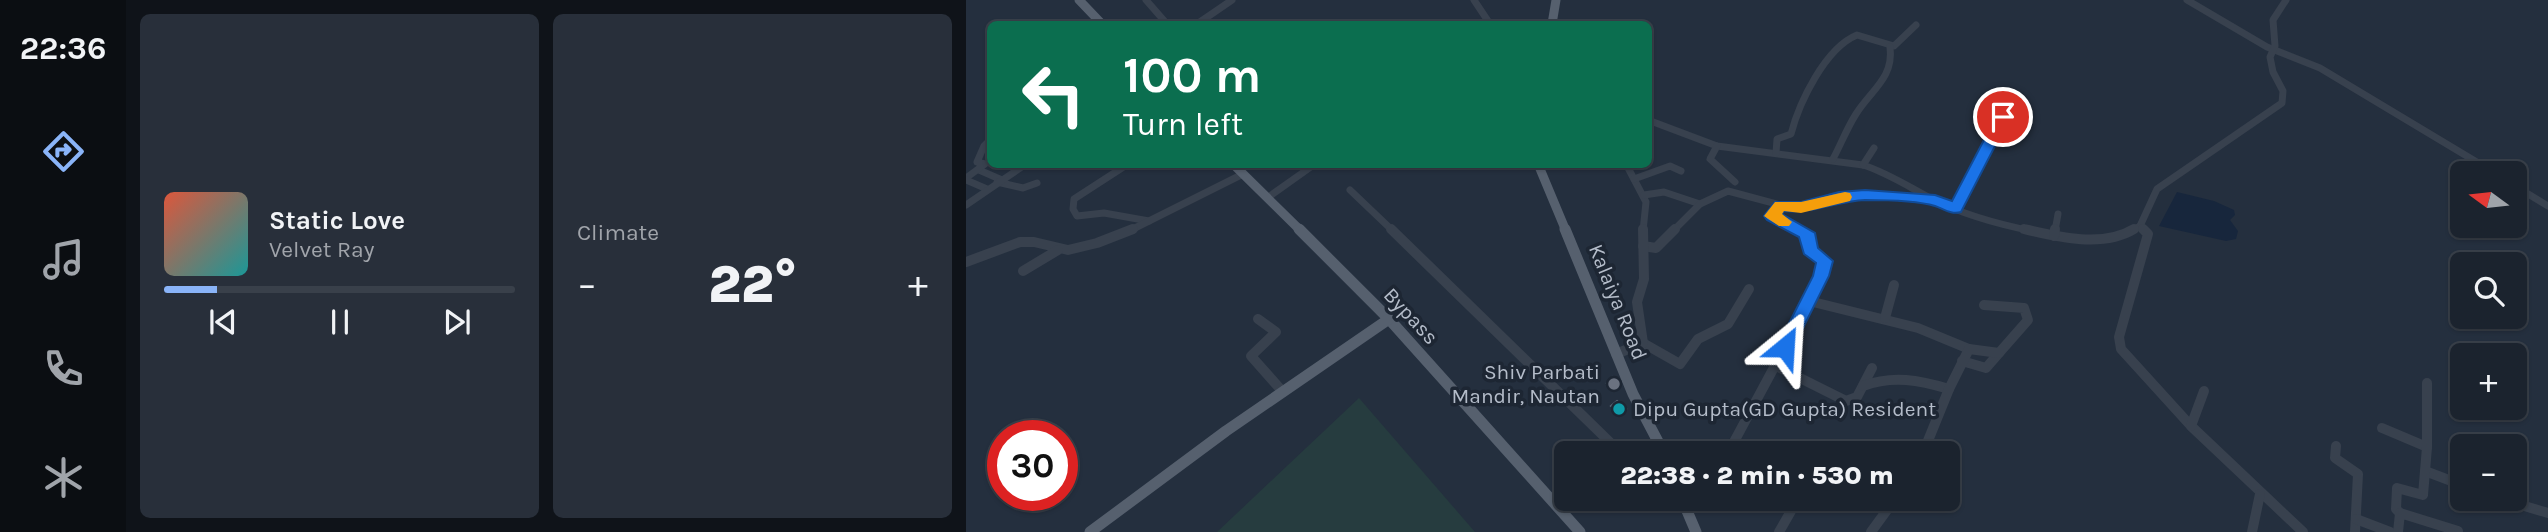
<!DOCTYPE html>
<html lang="en">
<head>
<meta charset="utf-8">
<style>
	:root { --surface:#1b232e; --page:#282f3a; --text:#f1f3f6; --muted:#a0a4aa; --line:#39404a; --accent:#8ab4f8 }
	body { margin:0; font-family:Karla,sans-serif; background:var(--page); color:var(--text); height:100vh; display:flex; flex-direction:column; font-size:26px; white-space:nowrap }
	* { box-sizing:border-box; margin:0 }
	p { font-size:23px; color:var(--muted) }
	.icon { flex:none; width:38px; height:38px; fill:none; stroke:currentColor; stroke-width:2; stroke-linecap:round; stroke-linejoin:round }
	.map { position:relative; flex:1; overflow:hidden }
	.panel { display:flex; flex-direction:column; gap:14px; padding:14px; background:#0f1319; width:840px }
	.panel>* { flex:none }
	.guide { position:absolute; left:21px; top:21px; width:665px; height:147px; border-radius:10px; box-shadow:0 2px 5px #0004,0 0 0 2px var(--line); background:#0b6e4f; color:#fff; overflow:hidden }
	.needle { width:46px; rotate:285deg }
	.controls { position:absolute; left:1484px; top:161px; display:grid; gap:14px }
	.controls a { display:grid; place-items:center; width:77px; height:77px; border-radius:10px; background:var(--surface); box-shadow:0 2px 5px #0004,0 0 0 2px var(--line); font-size:35px }
	.speed { position:absolute; left:21px; top:420px; display:flex; gap:14px; font-size:35px; font-weight:700; text-align:center }
	.speed>* { display:grid; place-content:center; width:91px; height:91px; border-radius:50%; background:var(--surface); box-shadow:0 2px 5px #0004,0 0 0 2px var(--line); line-height:1 }
	.speed .limit { border:10px solid #d22; background:#fff; color:#111 }
	.pin { position:absolute; display:grid; place-items:center; width:60px; height:60px; color:#fff; margin:-30px; border:4px solid #fff; border-radius:50%; box-shadow:0 2px 7px #0007 }
	.me { position:absolute; width:77px; margin:-38px; rotate:27deg; stroke-linejoin:round; filter:drop-shadow(0 0 5px #0008) }
	.turn { display:flex; align-items:center; gap:24px; height:147px; padding:0 21px; font-size:32px }
	.turn .icon { width:91px; height:91px; stroke-width:2.5 }
	.turn b { display:block; font-size:49px; line-height:60px }
	.big { font-size:52px; font-weight:800; line-height:1.1 }
	.panel .card { flex:1; display:flex; flex-direction:column; justify-content:center; gap:10px; min-width:0; padding:0 24px; border-radius:10px; background:var(--page) }
	.song { display:flex; align-items:center; gap:21px }
	.cover { width:84px; height:84px; border-radius:10px; background:linear-gradient(135deg,hsl(10 70% 55%),hsl(180 70% 35%)) }
	.played { height:7px; border-radius:4px; background:linear-gradient(90deg,var(--accent) 15%,var(--line) 15%) }
	.keys { display:flex; justify-content:space-around; direction:ltr }
	.heat { display:flex; justify-content:space-between; align-items:center; font-size:38px; direction:ltr }
	.panel .tiles { flex:1; display:grid; gap:14px; grid-template-columns:repeat(2,1fr) }
	.trip { position:absolute; left:588px; top:441px; width:406px; height:70px; border-radius:10px; background:var(--surface); box-shadow:0 2px 5px #0004,0 0 0 2px var(--line); font-weight:800; line-height:70px; text-align:center }
	main { display:flex; flex:1; min-height:0 }
	.tab-bar { display:flex; flex-direction:column; width:126px; justify-content:space-around; align-items:center; background:#0b0e12; color:var(--muted) }
	.tab-bar .icon { width:49px; height:49px }
	.tab-bar .on { color:var(--accent) }
	.tab-bar b { font-size:32px; color:var(--text) }
	.map>svg:first-child { display:block }
</style>
</head>
<body>
<main>
<nav class="tab-bar">
<b>22:36</b>
<svg class="icon on" aria-label="directions" viewBox="0 0 24 24"><path d="M12 3l9 9-9 9-9-9zM9 14v-3h6M13 9l2 2-2 2"/></svg>
<svg class="icon" aria-label="music" viewBox="0 0 24 24"><path d="M9 18V5l10-2v13"/><circle cx="6" cy="18" r="3"/><circle cx="16" cy="16" r="3"/></svg>
<svg class="icon" aria-label="phone" viewBox="0 0 24 24"><path d="M5 4h4l2 5-3 2q2 4 5 5l2-3 5 2v4C11 20 4 13 5 4z"/></svg>
<svg class="icon" aria-label="climate" viewBox="0 0 24 24"><path d="M12 3v18M4 7l16 10M4 17L20 7"/></svg>
</nav>
<section class="panel">
<div class="tiles">
<div class="card">
<div class="song"><i class="cover"></i><div><b>Static Love</b><p>Velvet Ray</p></div></div>
<div class="played"></div>
<div class="keys"><svg class="icon" aria-label="previous" viewBox="0 0 24 24"><path d="M18 5L8 12l10 7zM5 5v14"/></svg><svg class="icon" aria-label="pause" viewBox="0 0 24 24"><path d="M8 5v14M16 5v14"/></svg><svg class="icon" aria-label="next" viewBox="0 0 24 24"><path d="M6 5l10 7-10 7zM19 5v14"/></svg></div>
</div>
<div class="card"><p>Climate</p>
<div class="heat"><a>−</a><b class="big">22°</b><a>+</a></div>
</div>
</div>
</section>
<div class="map">
<svg width="1582" height="532" viewBox="0 0 1582 532">
	<rect width="100%" height="100%" fill="#242f3e"/>
	<path fill="#263c3f" d="M393,398L509,532H251Z"/>
	<path fill="#17263c" d="M1211,192L1248,201L1268,210L1269,215L1264,220L1272,231L1270,239L1260,241L1193,226Z"/>
	<g fill="#4b5868" stroke="#5c6777" stroke-width="2">
		<path d="M647,377L653,381L647,387L641,383Z"/>
		<path d="M651,401L660,409L654,413L645,406Z"/>
	</g>
	<g fill="none" stroke-linecap="round" stroke-linejoin="round">
		<g stroke="#38414e" stroke-width="7">
			<path d="M180,0L201,24"/>
			<path d="M508,0L524,24"/>
			<path d="M1221,0L1301,47L1354,68L1529,173"/>
			<path d="M231,24L266,0"/>
			<path d="M682,120L751,146L897,165C922,173 943,187 966,199C998,215 1031,224 1066,231"/>
			<path d="M751,146L744,159L769,182"/>
			<path d="M810,153L811,139L825,134C833,103 859,48 891,35L928,46L950,25"/>
			<path d="M867,159C875,144 881,128 890,114C905,90 928,78 924,47"/>
			<path d="M162,164L108,199L107,209L111,216L138,213L183,221"/>
			<path d="M660,164L680,202L677,231"/>
			<path d="M897,165L908,148"/>
			<path d="M13,170L36,180"/>
			<path d="M0,178L19,164L11,162L18,146L24,140"/>
			<path d="M668,179L704,166L715,171"/>
			<path d="M0,180L21,189"/>
			<path d="M31,182L57,188L71,183"/>
			<path d="M1549,186L1582,206"/>
			<path d="M384,190L427,231"/>
			<path d="M678,195L698,192L734,204"/>
			<path d="M301,198L349,164"/>
			<path d="M0,205L60,164"/>
			<path d="M814,206L806,216L833,231"/>
			<path d="M990,208L1037,117"/>
			<path d="M1174,226L1179,231"/>
			<path d="M163,231L277,174"/>
			<path d="M707,231L734,204L762,191L826,208L899,195L967,200"/>
			<path d="M1089,231L1092,214"/>
			<path d="M1165,231L1174,226L1191,189L1316,103L1317,91L1307,72L1304,57L1309,46L1307,20L1320,0"/>
		</g>
		<g stroke="#38414e" stroke-width="10">
			<path d="M425,229L655,453"/>
			<path d="M1058,229C1092,237 1137,248 1168,229"/>
			<path d="M1177,229L1182,234L1153,337L1155,349L1225,426L1337,532"/>
			<path d="M1088,236L1089,229"/>
			<path d="M677,246L690,248L709,229"/>
			<path d="M0,262L54,242H68L102,250L131,243L167,229"/>
			<path d="M57,271L92,250"/>
			<path d="M843,301L952,328L1003,349"/>
			<path d="M919,318L928,285"/>
			<path d="M292,319L310,332L285,356L317,392"/>
			<path d="M677,343L714,364L732,339L762,324L783,289"/>
			<path d="M650,354L677,343L671,302L678,279L677,229"/>
			<path d="M996,361L1020,368L1033,353"/>
			<path d="M808,365L880,401L891,397L906,368"/>
			<path d="M897,386C927,375 953,380 983,389"/>
			<path d="M1225,426L1238,391"/>
			<path d="M1416,428L1461,447"/>
			<path d="M1370,446L1369,458L1392,474L1389,532"/>
			<path d="M762,453L819,347L859,264L857,258L844,250L843,237L830,229"/>
			<path d="M957,453L983,389L1003,349L1033,353L1062,320L1058,308L1018,305"/>
			<path d="M1459,471L1496,485"/>
			<path d="M707,499L720,508L733,499"/>
			<path d="M1535,499L1582,513"/>
			<path d="M1434,513L1430,509L1431,488L1457,495L1461,447V383"/>
			<path d="M1390,519L1424,532"/>
			<path d="M813,532L825,511L824,499"/>
			<path d="M905,532L929,499"/>
			<path d="M1286,532L1294,494"/>
			<path d="M1432,532L1434,513L1492,531"/>
		</g>
		<g stroke="#56606e" stroke-width="9">
			<path d="M113,0L136,24"/>
			<path d="M586,24L590,0"/>
			<path d="M267,164L335,231"/>
			<path d="M572,164L600,231"/>
		</g>
		<g stroke="#56606e" stroke-width="11">
			<path d="M333,229L423,319L614,532"/>
			<path d="M599,229L667,394L698,453"/>
			<path d="M716,499L730,532"/>
			<path d="M124,532L260,431L423,319"/>
		</g>
	</g>
	<path fill="#1a73e8" stroke="#114b97" stroke-width="2" d="M1037,113L1044,117L995,212C985,215 978,209 969,206C952,201 917,200 899,200C871,201 846,214 818,211L816,214L849,233L852,248L867,261L863,276L825,352H813L811,347L847,276L850,263L838,254L833,237L801,220L798,216L809,202H835L873,192L899,190L969,195L986,201L1030,117Z"/>
	<path fill="#f59e0b" d="M879,192L884,193L886,197L884,201L835,213L818,211L816,214L826,222L823,226H813L798,216L809,202H835Z"/>
	<circle fill="#6b7280" stroke="#1d2633" stroke-width="2.5" cx="648" cy="384" r="7"/>
	<circle fill="#0f9aa8" stroke="#1d2633" stroke-width="2.5" cx="653" cy="409" r="7"/>
	<g text-anchor="middle" dominant-baseline="central" stroke-width="7" stroke-linejoin="round" paint-order="stroke">
		<g font-size="21" fill="#b4bcc9" stroke="#1d2633">
			<text transform="translate(652 302) rotate(68)">Kalaiya Road</text>
			<text transform="translate(445 316) rotate(47)">Bypass</text>
		</g>
		<g font-size="21" fill="#b4bcc9" stroke="#1d2633" text-anchor="end">
			<text x="634" y="372">Shiv Parbati<tspan x="634" dy="24">Mandir, Nautan</tspan></text>
			<text x="667" y="409" text-anchor="start">Dipu Gupta(GD Gupta) Resident</text>
		</g>
	</g>
</svg>
<div class="controls">
<a><svg class="needle" viewBox="-14 -14 28 28"><path d="M0-13l5 13h-10z" fill="#e53935"/><path d="M0 13l5-13h-10z" fill="#a0a4aa"/></svg></a>
<a><svg class="icon" aria-label="search" viewBox="0 0 24 24"><circle cx="10" cy="10" r="6"/><path d="M15 15l6 6"/></svg></a>
<a>+</a>
<a>−</a>
</div>
<div class="speed"><div class="limit">30</div></div>
<div class="pin" style="left:1037px;top:117px;background:#d93025"><svg class="icon" aria-label="arrive" viewBox="0 0 24 24"><path d="M6 21V4h12l-3 4 3 4H6"/></svg></div>
<svg class="me" style="left:819px;top:347px" viewBox="-20 -20 40 40"><path d="M0-17L14 15 0 8-14 15z" fill="#1a73e8" stroke="#fff" stroke-width="4"/></svg>
<div class="trip">22:38 · 2 min · 530 m</div>
<div class="guide">
<div class="turn"><svg class="icon" aria-label="left" viewBox="0 0 24 24"><path d="M17 20v-9H6M10 6l-5 5 5 5"/></svg><div><b>100 m</b>Turn left</div></div>
</div>
</div>
</main>
</body>
</html>
